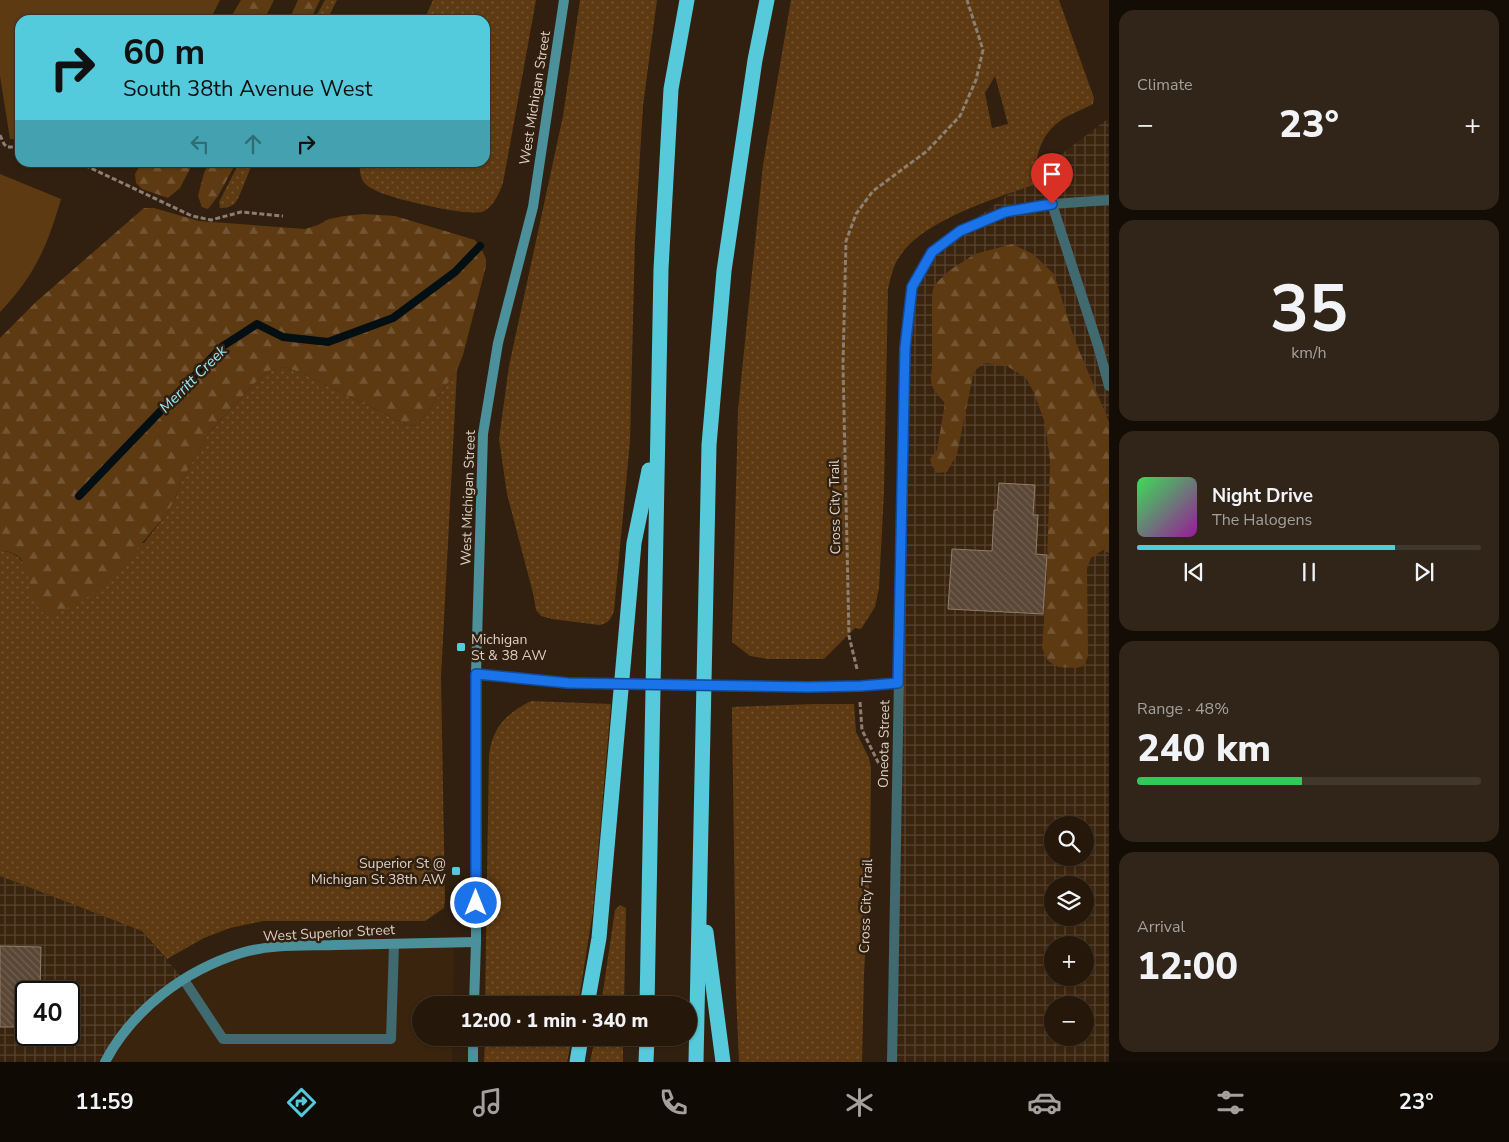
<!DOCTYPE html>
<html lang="en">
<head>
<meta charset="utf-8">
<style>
	:root { --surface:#25180b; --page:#312519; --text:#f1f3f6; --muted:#a3a09d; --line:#42372c; --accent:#54cadd }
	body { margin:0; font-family:"Nunito Sans",sans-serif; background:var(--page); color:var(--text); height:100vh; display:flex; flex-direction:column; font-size:19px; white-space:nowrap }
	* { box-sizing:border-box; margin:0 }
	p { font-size:16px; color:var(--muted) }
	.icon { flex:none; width:28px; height:28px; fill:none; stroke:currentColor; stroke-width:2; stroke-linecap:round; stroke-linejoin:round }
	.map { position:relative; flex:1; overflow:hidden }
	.sheet { display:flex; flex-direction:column; gap:10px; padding:10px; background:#140d06; width:400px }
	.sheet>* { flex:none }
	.hud { position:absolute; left:15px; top:15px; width:475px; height:152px; border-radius:15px; box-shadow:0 1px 4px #0004,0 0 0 1px var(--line); background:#54cadd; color:#111; overflow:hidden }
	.buttons { position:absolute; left:1044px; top:816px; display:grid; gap:10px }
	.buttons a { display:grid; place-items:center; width:50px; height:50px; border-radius:50%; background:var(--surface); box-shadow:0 1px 4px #0004,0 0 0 1px var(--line); font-size:25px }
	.speed { position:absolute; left:15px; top:981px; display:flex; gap:10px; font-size:25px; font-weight:700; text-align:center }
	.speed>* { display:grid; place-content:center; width:65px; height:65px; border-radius:50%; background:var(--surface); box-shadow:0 1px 4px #0004,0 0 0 1px var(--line); line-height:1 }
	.speed .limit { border:2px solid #111; border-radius:8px; background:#fff; color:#111 }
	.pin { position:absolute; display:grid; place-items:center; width:42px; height:42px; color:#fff; margin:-51px -21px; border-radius:50% 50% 50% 0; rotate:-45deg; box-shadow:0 0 5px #0007 }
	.pin .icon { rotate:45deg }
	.me { position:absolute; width:55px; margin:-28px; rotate:0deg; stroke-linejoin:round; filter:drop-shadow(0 0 4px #0008) }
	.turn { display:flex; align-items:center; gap:18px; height:105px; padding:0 25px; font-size:22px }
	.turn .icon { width:65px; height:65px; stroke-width:2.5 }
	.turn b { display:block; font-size:35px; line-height:42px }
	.lanes { display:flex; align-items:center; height:48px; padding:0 25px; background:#0003; justify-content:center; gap:25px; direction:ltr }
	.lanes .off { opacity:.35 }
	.big { font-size:38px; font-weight:800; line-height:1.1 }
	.sheet .widget { flex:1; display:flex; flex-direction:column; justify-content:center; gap:8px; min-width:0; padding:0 18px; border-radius:15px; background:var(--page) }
	.sheet .dial { align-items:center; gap:0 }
	.dial b { font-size:65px; line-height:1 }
	.song { display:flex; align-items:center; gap:15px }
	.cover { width:60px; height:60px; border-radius:8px; background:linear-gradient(135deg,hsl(130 70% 55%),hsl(300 70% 35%)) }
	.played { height:5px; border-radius:2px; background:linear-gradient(90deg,var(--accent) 75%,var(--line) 75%) }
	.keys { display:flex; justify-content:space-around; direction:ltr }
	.heat { display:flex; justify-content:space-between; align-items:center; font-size:28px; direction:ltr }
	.charge { height:8px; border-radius:4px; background:linear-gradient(90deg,#34c759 48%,var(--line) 0) }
	.trip { position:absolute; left:412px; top:996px; width:285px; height:50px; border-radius:25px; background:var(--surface); box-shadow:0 1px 4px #0004,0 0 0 1px var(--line); font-weight:800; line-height:50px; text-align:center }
	.dock { display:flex; height:80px; justify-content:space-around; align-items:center; background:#0f0a04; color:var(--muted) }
	.dock .icon { width:35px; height:35px }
	.dock .current { color:var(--accent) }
	.dock b { font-size:22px; color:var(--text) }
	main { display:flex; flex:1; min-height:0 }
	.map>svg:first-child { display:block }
</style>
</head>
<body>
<main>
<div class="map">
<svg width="1109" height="1062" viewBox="0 0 1109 1062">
	<defs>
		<pattern id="industrial-grid" width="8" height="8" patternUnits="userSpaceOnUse" patternTransform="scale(1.25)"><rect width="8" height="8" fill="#3a240e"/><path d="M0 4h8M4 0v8" fill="none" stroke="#564330"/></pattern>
		<pattern id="grass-dots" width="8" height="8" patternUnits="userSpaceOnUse" patternTransform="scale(1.25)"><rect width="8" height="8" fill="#5e3a12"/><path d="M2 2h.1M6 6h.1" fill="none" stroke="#745533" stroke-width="1.8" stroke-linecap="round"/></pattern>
		<pattern id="forest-firs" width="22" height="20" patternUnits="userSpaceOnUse" patternTransform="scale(1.25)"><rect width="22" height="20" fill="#5e3a12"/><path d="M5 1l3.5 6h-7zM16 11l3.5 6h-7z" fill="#745533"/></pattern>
		<pattern id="building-back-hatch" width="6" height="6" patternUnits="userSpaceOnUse" patternTransform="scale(1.25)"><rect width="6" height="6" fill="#5a4735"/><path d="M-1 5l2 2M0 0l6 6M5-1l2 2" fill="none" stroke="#716051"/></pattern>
	</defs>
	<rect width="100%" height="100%" fill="#31200f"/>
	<path fill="#3a240e" d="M454,942L453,1005H421V1038H452V1062H105L135,1019L184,980L241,953Z"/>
	<g fill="url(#industrial-grid)" fill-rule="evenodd">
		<path d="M1109,118V1062H892L898,683L912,287L932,252ZM1052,825H1085V858H1052ZM1052,885H1085V918H1052ZM1052,945H1085V978H1052ZM1052,1005H1085V1038H1052Z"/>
		<path d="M0,876L142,931L184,980L165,992L105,1062H0ZM26,992H69V1035H26Z"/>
	</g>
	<g fill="url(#grass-dots)" fill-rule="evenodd">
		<path d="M325,0H337L327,20H314Z"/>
		<path d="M433,0H536L503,183C500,192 493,207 484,211C472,218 394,199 379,192C374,190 366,186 363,181C360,176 360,169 359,163L485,162V20H424Z"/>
		<path d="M580,0H657L643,106L635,238L630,441L614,611C611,619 608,624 599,625L552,619L541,616L536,610L533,593L507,494L499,439L509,366L563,116Z"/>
		<path d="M791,0H1059L1094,98L1093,104C1084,109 1073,113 1064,118C1038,136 1036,155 1036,184C997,198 923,220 900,256C893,265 891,277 888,289L884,491L879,588L875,607L861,629L855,628L824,659H768L750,656L732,642L738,410L763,165ZM995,76L1008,124L992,128L985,93Z"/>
		<path d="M239,163H253C249,170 239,200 235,203C231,207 226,208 220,208L219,202Z"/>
		<path d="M283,367L300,372L409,426L418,425L457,370L441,677L445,901L444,908L425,921H263L230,928L204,938L167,959L142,931L0,876V551C14,550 21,559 28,570L144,543L165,516L174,501L181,482L210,431L255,383L268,371Z"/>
		<path d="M531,701L611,704L593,911L578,1005H485L489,755C493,726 506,714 531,701Z"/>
		<path d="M814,704H854L856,732L869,758L871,767L870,866L864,974L862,1062H739L736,994L732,707Z"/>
		<path d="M620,905L626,908L624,1005H601L615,910Z"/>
		<path d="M485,1038H572L567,1062H484Z"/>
		<path d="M595,1038H623V1062H590Z"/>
	</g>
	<g fill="url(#forest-firs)">
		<path d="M241,0H274L264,20H229Z"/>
		<path d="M298,0H320L310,20H289Z"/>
		<path d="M142,162H193V163L180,188L168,198L142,189L136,183L135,174Z"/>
		<path d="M209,163H236L218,196L208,209L202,207L198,196L204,173Z"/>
		<path d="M144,208H154L199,221L305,229L318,225L329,219L344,216L364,214L395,216L475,240L483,252L486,259V266L463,355L457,370L418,425L409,426L300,372L283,367L268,371L255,383L210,431L181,482L174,501L165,516L114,576L83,601L54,614H44C41,610 36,606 34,601C26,581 31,550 0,551V338L36,302Z"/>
		<path d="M1012,244L1033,254L1054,274L1074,338L1109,422V553L1103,550L1091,558L1087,568L1088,656L1084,666L1076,668L1058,667L1048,661L1042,648L1046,594L1049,500L1050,461L1045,423L1034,393L1026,378L1007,366L985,363L974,371L957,454L947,472L937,473L932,466L930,459L937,450L945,403C935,391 928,387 932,369V295L934,285L950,270L975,254Z"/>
	</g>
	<g fill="#5e3a12">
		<path d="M0,0H220L210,20H20V139H10L0,76Z"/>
		<path d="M0,174L61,199C47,247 35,275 0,312Z"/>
	</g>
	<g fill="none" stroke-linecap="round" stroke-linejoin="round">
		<path stroke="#030f12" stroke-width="8" d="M79,496L223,346L257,324L283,337L328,342L393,318L455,272L480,246"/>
	</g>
	<g fill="url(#building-back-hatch)" stroke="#917c69">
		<path d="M999,483L1035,485L1033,515H1038L1036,554L1047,555L1043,614L948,609L952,549L992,551L994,510H997Z"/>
		<path d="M0,946L41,947L40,992H26L24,1027H0Z"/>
	</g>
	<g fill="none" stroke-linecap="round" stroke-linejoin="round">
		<g stroke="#8c7e70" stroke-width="3" stroke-dasharray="5 2.5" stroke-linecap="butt">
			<path d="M0,135L4,144L7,147H20"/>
			<path d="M78,162L192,216L211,220L241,212L283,216"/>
			<path d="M857,669L849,636L843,365L846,241L856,214L873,191L927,151L960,116L976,80L983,50L967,0"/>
			<path d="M860,702L862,730L879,764"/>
		</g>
		<g stroke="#406970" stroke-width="10">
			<path d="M1052,204L1098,346L1109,386"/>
			<path d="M184,980L223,1039H391L394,944"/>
		</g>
		<g stroke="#406970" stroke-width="10">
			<path d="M476,674L568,683"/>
			<path d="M808,687L861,686L898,683"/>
			<path d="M892,1062L905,348L912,287L932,252L960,231L1005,212L1052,204L1109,200"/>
		</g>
		<g stroke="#4b909b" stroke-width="10">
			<path d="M474,1005L476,942V674L483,434L498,343L533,207L564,0"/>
			<path d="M105,1062C132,1010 185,970 241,953C271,944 304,946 336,945C383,944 430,943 476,942"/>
			<path d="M473,1062V1038"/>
		</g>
		<g stroke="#56c9da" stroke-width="15">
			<path d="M706,932L723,1062"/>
			<path d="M587,1005L599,938L634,543L649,470"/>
			<path d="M647,1005L661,269L671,89L687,0"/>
			<path d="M577,1062L581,1038"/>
			<path d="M646,1062L647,1038"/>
			<path d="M696,1062L709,445L724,271L755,60L767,0"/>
		</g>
		<path stroke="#406970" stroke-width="10" d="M568,683L808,687"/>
	</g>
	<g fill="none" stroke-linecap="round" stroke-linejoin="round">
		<g stroke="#114b97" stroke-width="12">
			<path id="route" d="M476,903V674L568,683L808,687L861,686L898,683L905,348L912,287L932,252L960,231L1005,212L1052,204"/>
		</g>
		<use href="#route" stroke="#1a73e8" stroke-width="9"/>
	</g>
	<g fill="#54cadd" stroke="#31200f" stroke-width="2">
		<rect x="456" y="642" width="10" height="10" rx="2.5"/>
		<rect x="451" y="866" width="10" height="10" rx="2.5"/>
	</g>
	<g text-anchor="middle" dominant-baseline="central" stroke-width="5" stroke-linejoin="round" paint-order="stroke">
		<g font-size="14" fill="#dcd0c6" stroke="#31200f">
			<text transform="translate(535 98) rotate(-81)">West Michigan Street</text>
			<text transform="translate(468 498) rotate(-88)">West Michigan Street</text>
			<text transform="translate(835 507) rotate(-91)">Cross City Trail</text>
			<text transform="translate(884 744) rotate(-89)">Oneota Street</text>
			<text transform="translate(866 906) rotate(-88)">Cross City Trail</text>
			<text transform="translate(329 933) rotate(-3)">West Superior Street</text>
		</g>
		<g font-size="14" fill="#dcd0c6" stroke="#31200f" text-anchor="start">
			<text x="471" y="639">Michigan<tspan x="471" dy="16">St &amp; 38 AW</tspan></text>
			<text x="446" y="863" text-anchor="end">Superior St @<tspan x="446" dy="16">Michigan St 38th AW</tspan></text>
		</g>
		<g font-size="15" font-style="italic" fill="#9aebf8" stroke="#31200f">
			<text transform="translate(193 379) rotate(-45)">Merritt Creek</text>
		</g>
	</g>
</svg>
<div class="buttons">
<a><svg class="icon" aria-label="search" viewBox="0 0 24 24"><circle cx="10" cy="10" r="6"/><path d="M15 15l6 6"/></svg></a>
<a><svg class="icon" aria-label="layers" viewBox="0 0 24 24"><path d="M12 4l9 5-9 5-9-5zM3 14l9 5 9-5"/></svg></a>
<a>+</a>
<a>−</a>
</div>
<div class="speed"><div class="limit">40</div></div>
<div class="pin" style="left:1052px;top:204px;background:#d93025"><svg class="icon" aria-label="arrive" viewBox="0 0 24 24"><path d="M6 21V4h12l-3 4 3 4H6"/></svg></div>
<svg class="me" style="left:476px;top:903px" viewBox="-20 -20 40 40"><circle r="17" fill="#1a73e8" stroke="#fff" stroke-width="3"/><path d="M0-11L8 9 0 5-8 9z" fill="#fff"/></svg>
<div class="trip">12:00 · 1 min · 340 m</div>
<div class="hud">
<div class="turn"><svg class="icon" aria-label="right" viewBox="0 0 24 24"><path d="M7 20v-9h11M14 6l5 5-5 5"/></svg><div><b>60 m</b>South 38th Avenue West</div></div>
<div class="lanes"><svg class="icon off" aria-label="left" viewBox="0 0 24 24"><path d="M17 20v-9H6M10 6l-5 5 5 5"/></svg><svg class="icon off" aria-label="ahead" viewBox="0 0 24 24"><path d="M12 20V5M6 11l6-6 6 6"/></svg><svg class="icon" aria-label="right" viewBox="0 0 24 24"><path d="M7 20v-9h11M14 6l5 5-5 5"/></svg></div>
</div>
</div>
<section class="sheet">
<div class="widget"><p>Climate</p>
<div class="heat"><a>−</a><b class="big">23°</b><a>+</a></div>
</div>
<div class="widget dial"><b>35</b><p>km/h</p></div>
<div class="widget">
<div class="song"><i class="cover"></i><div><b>Night Drive</b><p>The Halogens</p></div></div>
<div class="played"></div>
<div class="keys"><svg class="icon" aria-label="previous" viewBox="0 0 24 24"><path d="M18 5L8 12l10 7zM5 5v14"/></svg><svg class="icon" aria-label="pause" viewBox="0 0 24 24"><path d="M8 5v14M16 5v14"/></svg><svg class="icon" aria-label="next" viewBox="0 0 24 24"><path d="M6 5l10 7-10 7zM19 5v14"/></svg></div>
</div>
<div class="widget"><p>Range · 48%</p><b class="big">240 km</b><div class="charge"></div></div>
<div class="widget"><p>Arrival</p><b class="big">12:00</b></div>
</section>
</main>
<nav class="dock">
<b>11:59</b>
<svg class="icon current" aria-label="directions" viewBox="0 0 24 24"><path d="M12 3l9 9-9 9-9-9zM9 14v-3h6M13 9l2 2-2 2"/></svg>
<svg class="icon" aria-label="music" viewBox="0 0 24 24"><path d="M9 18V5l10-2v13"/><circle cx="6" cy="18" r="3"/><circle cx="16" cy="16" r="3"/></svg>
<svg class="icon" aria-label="phone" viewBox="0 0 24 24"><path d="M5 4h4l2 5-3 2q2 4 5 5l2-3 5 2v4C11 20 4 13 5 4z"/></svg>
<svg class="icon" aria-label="climate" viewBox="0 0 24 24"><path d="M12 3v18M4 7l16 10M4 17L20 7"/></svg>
<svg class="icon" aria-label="car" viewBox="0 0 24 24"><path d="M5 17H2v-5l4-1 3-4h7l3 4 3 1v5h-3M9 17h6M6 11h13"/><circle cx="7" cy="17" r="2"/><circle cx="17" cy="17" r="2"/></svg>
<svg class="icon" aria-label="filters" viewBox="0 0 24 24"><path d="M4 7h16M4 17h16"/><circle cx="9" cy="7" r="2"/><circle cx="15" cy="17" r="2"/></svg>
<b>23°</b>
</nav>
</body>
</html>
